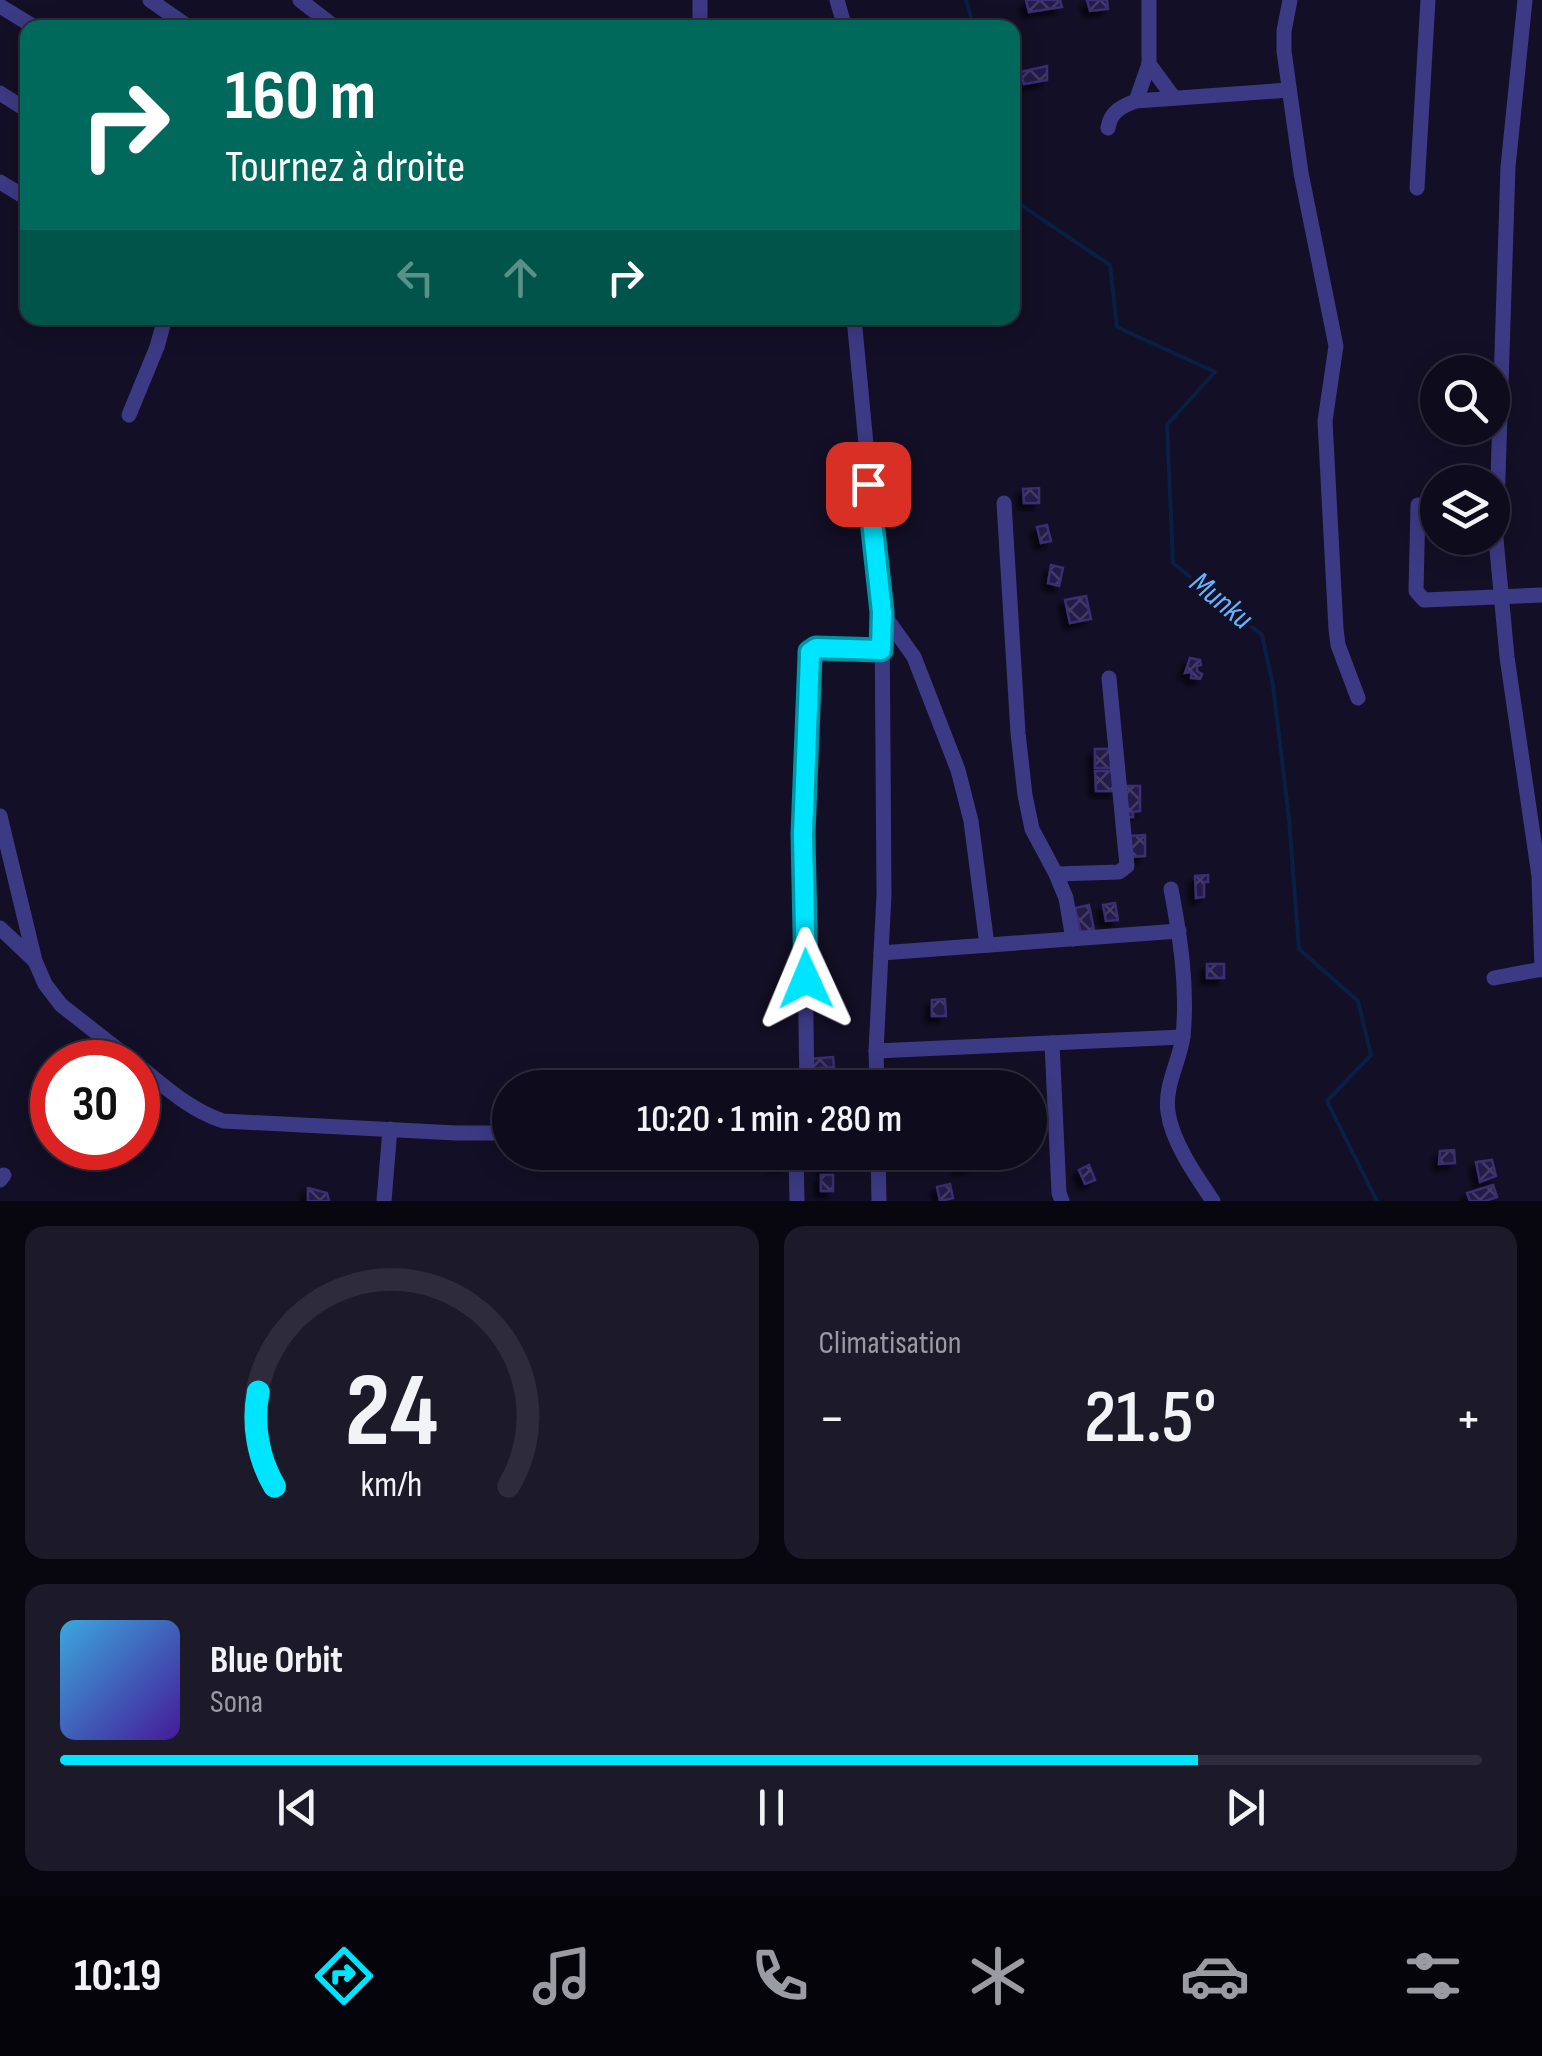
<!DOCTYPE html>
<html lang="fr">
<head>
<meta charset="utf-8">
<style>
	:root { --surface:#0e0b1c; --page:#1c1929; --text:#f1f3f6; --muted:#9b9ba3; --line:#2e2b3b; --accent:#00e5ff }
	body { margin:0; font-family:"Sofia Sans Condensed",sans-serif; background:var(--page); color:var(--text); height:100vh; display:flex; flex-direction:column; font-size:38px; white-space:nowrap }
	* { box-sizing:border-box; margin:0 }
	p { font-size:32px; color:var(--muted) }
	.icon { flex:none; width:55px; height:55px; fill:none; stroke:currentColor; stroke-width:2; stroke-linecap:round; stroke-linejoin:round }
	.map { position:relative; height:1201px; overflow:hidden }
	.drawer { display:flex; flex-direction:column; gap:25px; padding:25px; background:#08060f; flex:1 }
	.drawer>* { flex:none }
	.top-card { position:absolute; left:20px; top:20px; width:1000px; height:305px; border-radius:20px; box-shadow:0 5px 25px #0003,0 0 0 2px var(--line); background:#00695c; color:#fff; overflow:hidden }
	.controls { position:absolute; left:1420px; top:355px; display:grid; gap:20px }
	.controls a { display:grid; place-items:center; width:90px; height:90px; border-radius:50%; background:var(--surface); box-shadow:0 5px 25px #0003,0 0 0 2px var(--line); font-size:50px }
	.speed { position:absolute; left:30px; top:1040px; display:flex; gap:20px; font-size:50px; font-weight:700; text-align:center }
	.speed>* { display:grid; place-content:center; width:130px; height:130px; border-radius:50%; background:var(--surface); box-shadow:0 5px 25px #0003,0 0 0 2px var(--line); line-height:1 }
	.speed .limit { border:15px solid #d22; background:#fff; color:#111 }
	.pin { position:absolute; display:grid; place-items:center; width:85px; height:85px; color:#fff; margin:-42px; border-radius:20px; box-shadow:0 5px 15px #0006 }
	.me { position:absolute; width:110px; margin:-55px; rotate:359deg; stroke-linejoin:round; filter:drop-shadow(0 0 8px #0008) }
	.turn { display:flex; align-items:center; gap:35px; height:210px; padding:0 40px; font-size:45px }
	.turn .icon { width:130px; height:130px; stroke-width:2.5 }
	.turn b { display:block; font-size:70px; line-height:85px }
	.lanes { display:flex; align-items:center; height:95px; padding:0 40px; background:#0003; justify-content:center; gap:50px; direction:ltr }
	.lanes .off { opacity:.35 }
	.big { font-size:75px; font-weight:600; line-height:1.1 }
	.drawer .tile { flex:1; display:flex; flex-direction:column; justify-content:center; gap:15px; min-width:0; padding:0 35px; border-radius:20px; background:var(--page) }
	.drawer .dial { align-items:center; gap:0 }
	.dial svg { height:260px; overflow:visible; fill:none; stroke:var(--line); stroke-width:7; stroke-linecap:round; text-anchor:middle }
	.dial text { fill:var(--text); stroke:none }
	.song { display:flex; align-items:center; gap:30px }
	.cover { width:120px; height:120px; border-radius:15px; background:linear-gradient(135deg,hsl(200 70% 55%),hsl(260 70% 35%)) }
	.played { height:10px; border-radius:5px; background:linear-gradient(90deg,var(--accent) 80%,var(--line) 80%) }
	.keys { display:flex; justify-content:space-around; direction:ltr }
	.heat { display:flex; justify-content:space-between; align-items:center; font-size:55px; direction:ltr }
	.drawer .tiles { flex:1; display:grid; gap:25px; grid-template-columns:1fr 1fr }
	.tile:last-child { grid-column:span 2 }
	.trip { position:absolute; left:492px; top:1070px; width:555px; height:100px; border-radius:50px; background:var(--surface); box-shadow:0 5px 25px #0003,0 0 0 2px var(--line); font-weight:600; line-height:100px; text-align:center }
	.tab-bar { display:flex; height:160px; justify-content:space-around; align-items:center; background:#06040b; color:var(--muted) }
	.tab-bar .icon { width:70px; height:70px }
	.tab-bar .active { color:var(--accent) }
	.tab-bar b { font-size:45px; color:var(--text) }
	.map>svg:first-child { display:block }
</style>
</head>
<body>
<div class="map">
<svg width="1542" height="1201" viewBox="0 0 1542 1201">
	<defs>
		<pattern id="building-cross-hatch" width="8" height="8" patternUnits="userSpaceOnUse" patternTransform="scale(2.5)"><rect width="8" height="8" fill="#241b47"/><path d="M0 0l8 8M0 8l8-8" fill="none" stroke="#433b63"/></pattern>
		<filter id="shadow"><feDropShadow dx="-6" dy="6" stdDeviation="2.5" flood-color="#0009"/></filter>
	</defs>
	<rect width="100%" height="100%" fill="#130f26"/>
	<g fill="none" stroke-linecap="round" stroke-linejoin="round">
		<g stroke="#0a1f44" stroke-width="4">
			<path d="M966,0L974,28"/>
			<path d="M1012,199L1110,265L1117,327L1215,372L1167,425L1173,563L1262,635L1273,685L1289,819L1299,949L1358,1001L1371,1055L1327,1101L1377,1201"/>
		</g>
	</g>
	<g fill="url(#building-cross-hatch)" stroke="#3b2d73" stroke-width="2.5" filter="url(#shadow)">
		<path d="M1026,0H1060L1062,7L1029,12Z"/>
		<path d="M1087,0H1107L1108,9L1090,11Z"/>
		<path d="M1047,66V80L1024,84L1020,72Z"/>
		<path d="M1039,488V503H1024L1023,489Z"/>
		<path d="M1047,525L1051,541L1041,543L1037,527Z"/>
		<path d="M1051,565L1063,568L1059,586L1048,583Z"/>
		<path d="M1086,596L1091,619L1070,623L1065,600Z"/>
		<path d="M1190,658L1200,660L1201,665L1197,666V671L1202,674L1200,679L1191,678L1192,672L1185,673Z"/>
		<rect x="1095" y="749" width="20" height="19"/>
		<path d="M1095,771H1115L1116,791H1096Z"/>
		<path d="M1126,786H1140V811L1133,812V817H1126Z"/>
		<path d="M1145,835V856L1129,857L1128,836Z"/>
		<path d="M1208,875V882H1204V897L1196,898L1195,876Z"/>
		<path d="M1115,903L1118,920L1106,921L1103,905Z"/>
		<path d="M1089,905L1094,930L1081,933L1075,908Z"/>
		<rect x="1207" y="964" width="17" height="14"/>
		<path d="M945,999L946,1016H932V1000Z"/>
		<path d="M833,1057L834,1067L810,1069L809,1059Z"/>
		<path d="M1454,1150L1455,1163L1439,1164L1440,1151Z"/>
		<rect x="774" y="1152" width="14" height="13"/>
		<path d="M978,1153L981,1163L959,1170L956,1160Z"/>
		<path d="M834,1154L835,1167L823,1169L822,1155Z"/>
		<path d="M1492,1160L1496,1176L1480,1182L1476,1162Z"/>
		<path d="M1089,1165L1095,1180L1085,1184L1079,1170Z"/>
		<rect x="821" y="1175" width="12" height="16"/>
		<path d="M950,1184L953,1198L940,1201L937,1187Z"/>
		<path d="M1493,1185L1497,1197L1485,1201H1470L1467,1193Z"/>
		<path d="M308,1188L327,1193L329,1201H308Z"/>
	</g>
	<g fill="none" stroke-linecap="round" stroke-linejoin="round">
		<g stroke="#3d3a85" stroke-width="15">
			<path d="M150,0L190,28"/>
			<path d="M300,0L336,28"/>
			<path d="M837,0L845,28"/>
			<path d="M1149,0V64L1174,98"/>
			<path d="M1290,0L1284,31V51L1301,173L1336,346L1325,421L1336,629L1338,645L1358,698"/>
			<path d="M1525,0L1508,167L1496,539L1507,657L1539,876L1542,970"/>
			<path d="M0,6L36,28"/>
			<path d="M700,28V0"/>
			<path d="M0,93L28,111"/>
			<path d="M1136,101L1149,64"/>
			<path d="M1108,128C1110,112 1122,106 1136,101L1289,90"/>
			<path d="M0,182L28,199"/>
			<path d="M1417,188L1428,0"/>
			<path d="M854,318L882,612L884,895L876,1051L877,1088"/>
			<path d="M129,415L157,347L165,318"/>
			<path d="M1004,503L1018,733L1025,795L1032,829L1056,874L1066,898L1073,939"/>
			<path d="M1418,505L1416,591L1424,600L1542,595"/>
			<path d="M882,612L914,657L958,770L971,821L987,945"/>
			<path d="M0,816L35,961L45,984L61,1005L134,1062"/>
			<path d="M1056,874L1119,872L1127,866L1109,678"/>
			<path d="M1171,889C1180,936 1188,987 1183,1036C1180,1061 1164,1086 1168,1112C1172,1142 1196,1176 1213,1201"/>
			<path d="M0,928L35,961"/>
			<path d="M881,953L1179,931"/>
			<path d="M1494,978L1542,969"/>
			<path d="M1052,1043L1059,1193L1062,1201"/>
			<path d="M876,1051L1183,1037"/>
			<path d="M138,1065C165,1087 190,1110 223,1121L456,1133H510"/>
			<path d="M807,1088L803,834L810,656L811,652L816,648L881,650"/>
			<path d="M796,1152L797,1201"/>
			<path d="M878,1152L879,1201"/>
			<path d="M0,1180L4,1175"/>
			<path d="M384,1201L390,1129"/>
		</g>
	</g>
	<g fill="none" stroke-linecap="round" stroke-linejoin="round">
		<g stroke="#0095a6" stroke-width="25">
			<path id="route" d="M806,979L803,834L810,656V652L816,648L881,650L882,612L868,484"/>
		</g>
		<use href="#route" stroke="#00e5ff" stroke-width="18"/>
	</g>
	<g text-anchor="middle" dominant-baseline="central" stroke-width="10" stroke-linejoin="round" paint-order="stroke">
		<g font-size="32" font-style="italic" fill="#62b6ff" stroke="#130f26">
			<text transform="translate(1221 601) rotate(39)">Munku</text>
		</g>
	</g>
</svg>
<div class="controls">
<a><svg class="icon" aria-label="search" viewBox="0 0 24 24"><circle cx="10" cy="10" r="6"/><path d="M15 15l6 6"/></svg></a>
<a><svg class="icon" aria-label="layers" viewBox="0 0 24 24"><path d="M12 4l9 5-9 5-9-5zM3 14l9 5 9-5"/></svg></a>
</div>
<div class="speed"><div class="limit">30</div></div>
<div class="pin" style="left:868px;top:484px;background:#d93025"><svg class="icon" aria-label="arrive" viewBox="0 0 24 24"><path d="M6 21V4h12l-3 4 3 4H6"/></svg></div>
<svg class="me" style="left:806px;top:979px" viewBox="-20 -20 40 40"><path d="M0-17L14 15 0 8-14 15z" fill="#00e5ff" stroke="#fff" stroke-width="4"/></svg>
<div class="trip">10:20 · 1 min · 280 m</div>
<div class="top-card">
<div class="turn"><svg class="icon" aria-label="right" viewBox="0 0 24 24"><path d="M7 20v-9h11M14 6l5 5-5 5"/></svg><div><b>160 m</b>Tournez à droite</div></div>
<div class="lanes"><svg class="icon off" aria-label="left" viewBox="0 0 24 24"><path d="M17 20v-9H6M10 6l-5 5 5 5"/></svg><svg class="icon off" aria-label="ahead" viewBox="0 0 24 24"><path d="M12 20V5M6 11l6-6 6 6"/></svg><svg class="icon" aria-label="right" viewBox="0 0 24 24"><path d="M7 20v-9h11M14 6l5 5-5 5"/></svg></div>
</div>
</div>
<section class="drawer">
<div class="tiles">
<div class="tile dial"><svg viewBox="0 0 100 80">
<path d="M14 69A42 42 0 1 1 86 69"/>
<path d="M14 69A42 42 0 0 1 9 40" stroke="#00e5ff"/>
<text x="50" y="56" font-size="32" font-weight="700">24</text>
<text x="50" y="72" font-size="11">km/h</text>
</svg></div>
<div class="tile"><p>Climatisation</p>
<div class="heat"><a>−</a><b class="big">21.5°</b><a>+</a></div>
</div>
<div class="tile">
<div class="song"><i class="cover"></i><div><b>Blue Orbit</b><p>Sona</p></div></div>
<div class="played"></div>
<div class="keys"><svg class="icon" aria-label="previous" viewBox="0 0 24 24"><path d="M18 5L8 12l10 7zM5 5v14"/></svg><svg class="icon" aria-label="pause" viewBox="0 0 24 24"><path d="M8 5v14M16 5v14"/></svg><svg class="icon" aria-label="next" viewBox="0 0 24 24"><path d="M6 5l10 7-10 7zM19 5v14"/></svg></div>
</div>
</div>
</section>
<nav class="tab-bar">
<b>10:19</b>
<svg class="icon active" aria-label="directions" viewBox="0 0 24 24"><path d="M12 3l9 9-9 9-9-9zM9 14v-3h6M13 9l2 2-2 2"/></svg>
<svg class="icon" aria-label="music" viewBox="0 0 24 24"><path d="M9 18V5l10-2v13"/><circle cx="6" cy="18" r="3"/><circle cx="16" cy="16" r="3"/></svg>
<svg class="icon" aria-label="phone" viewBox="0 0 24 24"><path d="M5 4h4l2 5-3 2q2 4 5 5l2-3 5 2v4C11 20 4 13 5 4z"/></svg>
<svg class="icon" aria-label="climate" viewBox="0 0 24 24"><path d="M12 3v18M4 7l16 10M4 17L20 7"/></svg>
<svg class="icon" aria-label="car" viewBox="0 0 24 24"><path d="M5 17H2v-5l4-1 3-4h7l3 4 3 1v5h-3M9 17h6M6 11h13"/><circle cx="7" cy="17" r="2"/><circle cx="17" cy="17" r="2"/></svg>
<svg class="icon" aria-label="filters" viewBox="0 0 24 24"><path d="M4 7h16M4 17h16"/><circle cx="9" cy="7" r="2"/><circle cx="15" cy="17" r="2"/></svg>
</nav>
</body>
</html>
